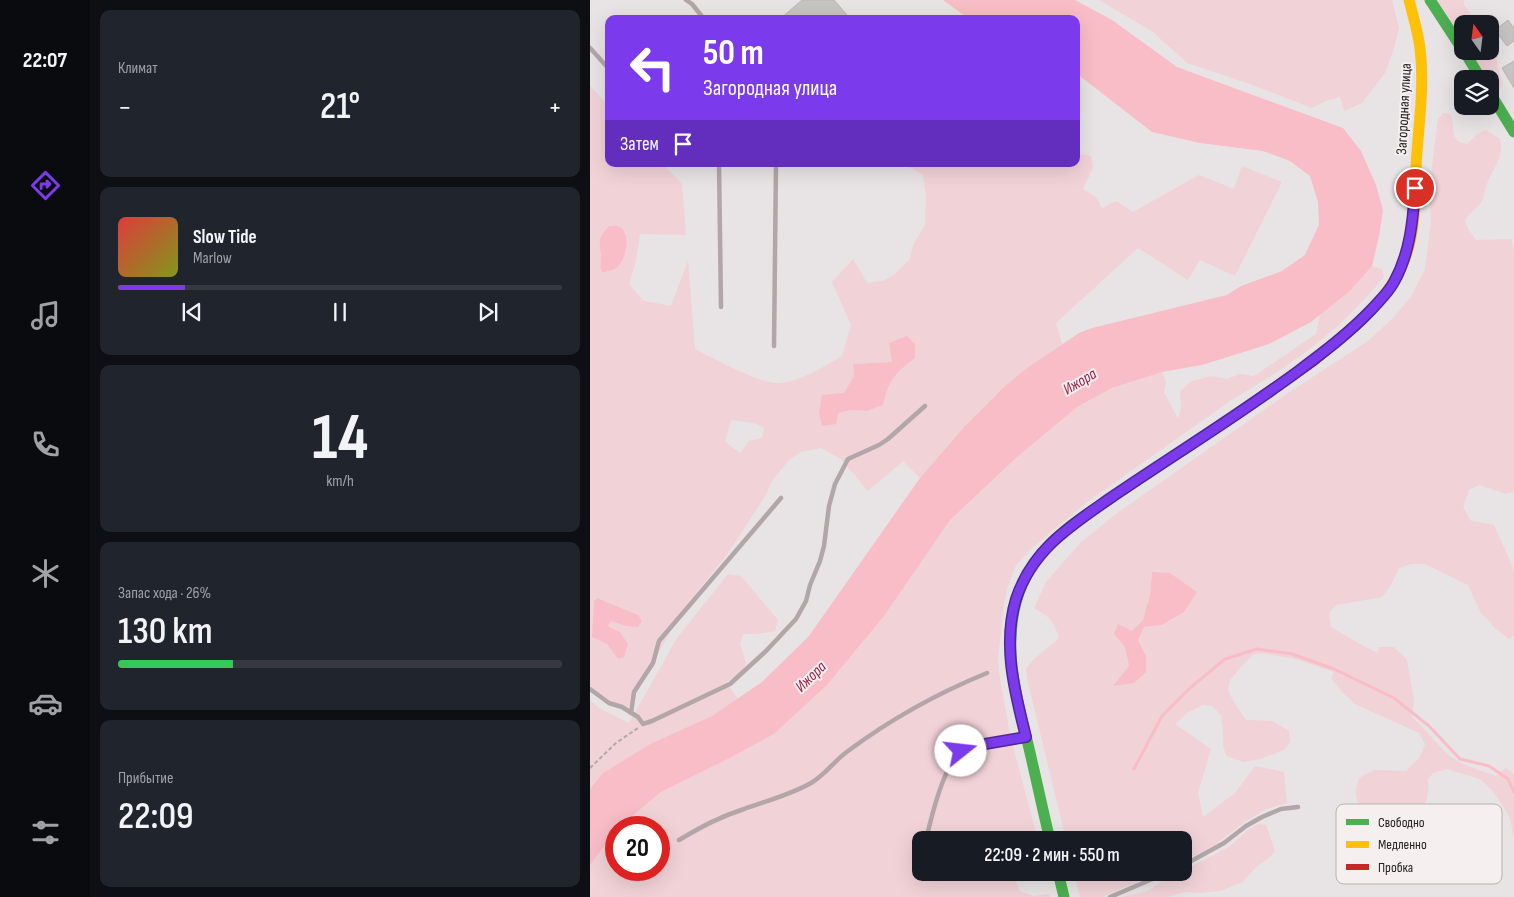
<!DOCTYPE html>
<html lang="ru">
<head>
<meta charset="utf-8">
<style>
	:root { --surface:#171b24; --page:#20242c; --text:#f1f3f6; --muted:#9ea1a6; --line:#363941; --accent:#7c3aed }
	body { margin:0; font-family:"Sofia Sans Condensed",sans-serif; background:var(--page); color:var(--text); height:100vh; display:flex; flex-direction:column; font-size:19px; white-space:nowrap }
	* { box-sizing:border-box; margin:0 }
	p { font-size:16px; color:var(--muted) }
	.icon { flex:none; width:28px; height:28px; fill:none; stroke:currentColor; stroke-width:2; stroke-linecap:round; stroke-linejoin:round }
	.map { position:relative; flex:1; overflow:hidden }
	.panel { display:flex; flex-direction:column; gap:10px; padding:10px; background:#0d0f14; width:500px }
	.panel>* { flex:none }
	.hud { position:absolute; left:15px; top:15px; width:475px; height:152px; border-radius:10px; box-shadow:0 5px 20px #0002; background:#7c3aed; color:#fff; overflow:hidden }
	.needle { width:32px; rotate:346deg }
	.tools { position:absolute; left:864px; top:15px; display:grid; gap:10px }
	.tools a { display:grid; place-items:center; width:45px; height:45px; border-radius:10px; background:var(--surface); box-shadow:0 5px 20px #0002; font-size:25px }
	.speed { position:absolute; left:15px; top:816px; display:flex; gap:10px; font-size:25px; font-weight:700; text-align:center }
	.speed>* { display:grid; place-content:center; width:65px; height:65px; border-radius:50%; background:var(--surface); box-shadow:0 5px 20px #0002; line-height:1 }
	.speed .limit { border:8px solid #d22; background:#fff; color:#111 }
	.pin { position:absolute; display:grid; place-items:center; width:42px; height:42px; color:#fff; margin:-21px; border:2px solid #fff; border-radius:50%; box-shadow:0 1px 5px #0007 }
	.me { position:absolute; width:55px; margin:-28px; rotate:74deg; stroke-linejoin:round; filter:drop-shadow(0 0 4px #0008) }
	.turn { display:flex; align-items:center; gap:18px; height:105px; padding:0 15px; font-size:22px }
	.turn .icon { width:65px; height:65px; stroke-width:2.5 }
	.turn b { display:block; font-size:35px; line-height:42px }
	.then { display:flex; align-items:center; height:48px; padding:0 15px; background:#0003; gap:10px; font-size:19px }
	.big { font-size:38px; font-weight:600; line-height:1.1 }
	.panel .tile { flex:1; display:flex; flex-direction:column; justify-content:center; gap:8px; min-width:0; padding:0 18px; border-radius:10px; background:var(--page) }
	.panel .dial { align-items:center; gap:0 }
	.dial b { font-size:65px; line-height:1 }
	.song { display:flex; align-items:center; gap:15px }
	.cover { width:60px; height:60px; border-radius:8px; background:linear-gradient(135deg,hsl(0 70% 55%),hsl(70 70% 35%)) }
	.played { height:5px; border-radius:2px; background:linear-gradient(90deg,var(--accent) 15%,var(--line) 15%) }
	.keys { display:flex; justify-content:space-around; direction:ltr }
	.heat { display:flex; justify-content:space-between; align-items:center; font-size:28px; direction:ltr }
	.charge { height:8px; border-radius:4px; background:linear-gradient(90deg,#34c759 26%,var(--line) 0) }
	.trip { position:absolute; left:322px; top:831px; width:280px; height:50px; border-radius:10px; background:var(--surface); box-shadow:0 5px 20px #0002; font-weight:600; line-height:50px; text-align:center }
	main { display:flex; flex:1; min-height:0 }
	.tab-bar { display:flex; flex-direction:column; width:90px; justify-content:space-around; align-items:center; background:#090b0e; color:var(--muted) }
	.tab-bar .icon { width:35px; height:35px }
	.tab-bar .on { color:var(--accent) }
	.tab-bar b { font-size:22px; color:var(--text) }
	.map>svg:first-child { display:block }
</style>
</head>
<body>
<main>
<nav class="tab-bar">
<b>22:07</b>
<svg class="icon on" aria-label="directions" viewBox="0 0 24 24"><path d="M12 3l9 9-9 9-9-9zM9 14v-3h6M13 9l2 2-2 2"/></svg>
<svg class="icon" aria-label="music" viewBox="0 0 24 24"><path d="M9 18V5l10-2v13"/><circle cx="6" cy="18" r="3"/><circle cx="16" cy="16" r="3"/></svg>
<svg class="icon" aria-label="phone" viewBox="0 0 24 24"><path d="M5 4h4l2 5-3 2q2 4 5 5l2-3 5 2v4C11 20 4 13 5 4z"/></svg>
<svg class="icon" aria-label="climate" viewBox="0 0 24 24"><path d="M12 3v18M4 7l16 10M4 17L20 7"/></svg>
<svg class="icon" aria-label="car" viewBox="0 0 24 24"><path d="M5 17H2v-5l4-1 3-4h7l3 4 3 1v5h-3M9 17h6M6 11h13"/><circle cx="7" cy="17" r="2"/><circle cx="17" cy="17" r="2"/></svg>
<svg class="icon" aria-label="filters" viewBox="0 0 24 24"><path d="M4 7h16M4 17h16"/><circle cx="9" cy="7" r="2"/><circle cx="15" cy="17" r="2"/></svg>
</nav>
<section class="panel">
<div class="tile"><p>Климат</p>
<div class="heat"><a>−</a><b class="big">21°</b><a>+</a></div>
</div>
<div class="tile">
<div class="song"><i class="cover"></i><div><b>Slow Tide</b><p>Marlow</p></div></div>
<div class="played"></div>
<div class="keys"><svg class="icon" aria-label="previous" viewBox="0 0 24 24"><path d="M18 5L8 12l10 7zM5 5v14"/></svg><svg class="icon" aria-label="pause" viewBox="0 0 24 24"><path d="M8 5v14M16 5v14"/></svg><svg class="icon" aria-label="next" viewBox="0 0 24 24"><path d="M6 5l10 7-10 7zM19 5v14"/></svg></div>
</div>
<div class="tile dial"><b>14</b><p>km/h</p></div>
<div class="tile"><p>Запас хода · 26%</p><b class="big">130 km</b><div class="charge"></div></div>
<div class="tile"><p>Прибытие</p><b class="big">22:09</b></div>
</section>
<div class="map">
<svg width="924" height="897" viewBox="0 0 924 897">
	<rect width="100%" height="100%" fill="#e8e3e4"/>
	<g fill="#f1d2d7" fill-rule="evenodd">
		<path d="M509,0H802L809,28L804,48L795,73L772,103L754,111L750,97L736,101L722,108L660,84L597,63L563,32Z"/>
		<path d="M846,0H874V5L888,24H872V40Z"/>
		<path d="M900,33L909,47C908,52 907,58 907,64C908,74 917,82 908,92L903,91L900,86V79H896L879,51H900Z"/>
		<path d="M0,86L19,106V164H73L92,184L96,235L50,234L46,261L39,284L54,301L81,306L98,261L105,349C123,358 173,386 191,383C214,380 233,367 252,356L261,325L242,282L263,259L277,283L293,281L305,274L320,259L323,245L335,225L336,197L333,175L316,165L317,164H486V156L494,154L501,156L503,168L493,189L506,197L512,208L526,201L543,212L609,175L644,189L652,166L692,182L645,276L610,260L598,280L548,248L466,323L472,344C452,358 432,371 414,388C383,415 357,447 330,478L313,461L278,491L251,459L231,448L211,452L200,459L183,479L174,498L136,556L93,609L37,709L18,699L0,686ZM29,226L36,233L27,268L17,272L12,271C5,257 22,238 29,226ZM325,358C304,374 299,380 293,405L277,411L262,410L248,413L254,393L264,376L263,364L302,362ZM141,420L164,423L174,428L172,438L159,441L150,453L135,442ZM7,598L48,615L36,626L21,621L18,626L30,632L38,644L28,659L17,644L2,637L4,601Z"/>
		<path d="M853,113L860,114C867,127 857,141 877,144L887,134L896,130L910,139C915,157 902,169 896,186C894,192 894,199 890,204C884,211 879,212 875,221L878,229L886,240L921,239L924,252V491L916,494L889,485L879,490L873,507L881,521L904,525L924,570V636L919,639L906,629L891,613L878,585L835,564H822L809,568L801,585L792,597L746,605L739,613L741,627L775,647L788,653L789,647H804L817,660L824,701L822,717C837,729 849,750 866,760C877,767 893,771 906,776L916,768L924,774V838L920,818L914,808L903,791L890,779L857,769L843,773L838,779C840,805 832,815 810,826C794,821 767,815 766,794C765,790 768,783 769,778L784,770L816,771L829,758L835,745L829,733L765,704L751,691L741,678L744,672L706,659L672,653L662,655L640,680L638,689L643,701L656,720L682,721L699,731L700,742L694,750L670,759L654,762L636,756L633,745V732L631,715L622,706L613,705L597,713L585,724L621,749L608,793L613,817L645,793L665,766L694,772L697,803L676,809L656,821L623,846L594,861V840H476L437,678L436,668L442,661L469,638C464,621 460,617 444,608L456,582L491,542L526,514L698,393L778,341L804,317L822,295L835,269L841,222L839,190L848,120ZM562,572L580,573L607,592L594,612L572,625L554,627L548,640L556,656L524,685L539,666L535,647L542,631L553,620L560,595Z"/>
		<path d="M782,266L792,269L794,277C785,287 777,297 768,306C732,344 688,373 643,399L497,502L442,548L426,565L417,589L414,604L408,658L409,673L420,735L448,840H331V872L433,873L426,881L430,891L443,896L459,894L460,897H0V865L26,830V870H69V828L29,827L71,792L138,759L184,734L237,685L294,616L360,520L426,458L487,407L522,388L572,372L576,382L574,392L588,419L591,408L590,391L602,381L621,376L637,379L650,374L664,376L726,334L730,314L760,291Z"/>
		<path d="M138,574L151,576L188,620L185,631L167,634H153L150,644L156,663L152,672L136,682L148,699L122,716L60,744L13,773L0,789V700L9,708L39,723L87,638Z"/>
		<path d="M668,824L676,825L685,851L679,858L666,867L653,882L630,891L609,893L595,892L577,897H533C540,894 551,894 557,891C569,885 580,872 594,872V870L639,847L658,830Z"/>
		<path d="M484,873V872L571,873L525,891L513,897H490Z"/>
	</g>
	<g fill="#f8bdc7">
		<path d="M353,0H485L522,20L587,67L753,128L771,151L786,185L793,210L789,236L782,266L760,291L721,322L679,344L612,365L572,372L522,388L487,407L426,458L360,520L294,616L237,685L184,734L138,759L71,792L29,827L26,828V830L0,865V789L13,773L60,744L122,716L172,682L219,636L330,478L375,426L413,388L437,368L489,333L502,328L637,295L651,286L692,271L715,255L729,225L728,202L720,176L700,161L673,151L610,143L562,132L486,73V19H379Z"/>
		<path d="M19,226C22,226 27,225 30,227C41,233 36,256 30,264C27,270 18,272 12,272C9,266 11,262 11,255C9,239 8,239 19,226Z"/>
		<path d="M317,336L325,344V358C304,374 299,380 293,405L277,411L262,410L248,413L246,424L232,426L229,413L232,395L254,393L264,376L263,364L302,362L299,343Z"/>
		<path d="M562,572L580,573L607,592L594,612L572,625L554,627L548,640L556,656V672L544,683L523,686L539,666L535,647L524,634L528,624L542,631L553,620L560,595Z"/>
		<path d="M7,598L48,615L52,621L48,627L36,626L21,621L18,626L30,632L38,644L34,657L28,659L17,644L2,637L4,601Z"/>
	</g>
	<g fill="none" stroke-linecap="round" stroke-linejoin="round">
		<path stroke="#f8bdc7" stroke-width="3" d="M544,769L572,716L600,688L635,659L667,649L702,654L744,669L804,698L839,726L870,759L899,766L918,779L924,792"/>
	</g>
	<g fill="#c7c4c4" stroke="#b9b6b6">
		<path d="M212,0H244L257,15L252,19H190Z"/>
		<path d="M918,20L924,28V41L917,46L905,30Z"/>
		<path d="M924,61V88L912,68Z"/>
	</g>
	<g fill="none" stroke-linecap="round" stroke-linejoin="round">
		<path stroke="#b2a9aa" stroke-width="2" stroke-dasharray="4 2.5" stroke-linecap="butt" d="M0,768L26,743L48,728"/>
		<g stroke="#b2a6a8" stroke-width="4.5">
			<path d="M96,0L102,4L114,19"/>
			<path d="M0,48L19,69"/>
			<path d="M129,164L131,307"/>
			<path d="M184,346L186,164"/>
			<path d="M0,689L19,703L32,707L48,717L53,724L62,721L140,684L176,651L206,619L216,601L220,585L230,561L234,546L239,506L245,484L258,459L289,445L298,439L335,406"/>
			<path d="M41,713L44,692L63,663L69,641L191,498"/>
			<path d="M89,840C111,827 129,817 154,809C176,801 200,795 221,783C235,775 245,760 258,751C301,719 348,693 397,673"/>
			<path d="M336,840C341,818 354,765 371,751C381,743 421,740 435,737"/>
			<path d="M594,865L634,843L656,826L672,817L691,809L708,807"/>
			<path d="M520,897L579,872"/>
		</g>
		<g stroke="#4caf50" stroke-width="11">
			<path d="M840,0L872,49"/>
			<path d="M874,51L891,79"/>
			<path d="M900,93L924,132"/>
			<path d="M460,840C452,807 445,773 437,740C430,711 422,681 421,651C420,622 425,593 441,568C461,535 498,513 530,492C565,468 601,445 637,421"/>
			<path d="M468,872L474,897"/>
		</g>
		<path stroke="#ffc107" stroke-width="11" d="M766,325C786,307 804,286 814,261C826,232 825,198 826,167C828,127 835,88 830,48C828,32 823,16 819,0"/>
		<path stroke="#c62828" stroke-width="11" d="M637,421L723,361L766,325"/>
	</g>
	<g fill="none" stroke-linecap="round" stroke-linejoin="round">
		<g stroke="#51269a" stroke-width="12">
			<path id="route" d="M371,751L389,745L436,737C425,693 412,645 426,599C442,550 479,527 519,499C582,456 646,417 707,372C734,352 759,333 782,309C790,300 798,293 804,282C820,253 823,221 825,188"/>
		</g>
		<use href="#route" stroke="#7c3aed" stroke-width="9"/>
	</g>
	<g text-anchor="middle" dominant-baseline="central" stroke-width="4" stroke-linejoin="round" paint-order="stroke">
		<g font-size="15" fill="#242222" stroke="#f6eff0">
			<text transform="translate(814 109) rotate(-87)">Загородная улица</text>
		</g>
		<g font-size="16" font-style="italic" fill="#962245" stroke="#f6eff0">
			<text transform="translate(490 382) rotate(-31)">Ижора</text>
			<text transform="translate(221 677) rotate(-44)">Ижора</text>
		</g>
	</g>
	<rect x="746" y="804" width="166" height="80" rx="8" fill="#f6eff0" stroke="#b7b2b2" stroke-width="1"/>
	<rect x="756" y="819" width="23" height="6" fill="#4caf50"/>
	<rect x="756" y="841" width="23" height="7" fill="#ffc107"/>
	<rect x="756" y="864" width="23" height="6" fill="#c62828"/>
	<g font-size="14" fill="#242222">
		<text x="788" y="827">Свободно</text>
		<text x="788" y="849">Медленно</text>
		<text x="788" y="872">Пробка</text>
	</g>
</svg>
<div class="tools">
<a><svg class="needle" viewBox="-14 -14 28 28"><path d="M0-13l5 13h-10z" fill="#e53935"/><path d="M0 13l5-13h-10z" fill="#9ea1a6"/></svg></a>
<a><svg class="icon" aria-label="layers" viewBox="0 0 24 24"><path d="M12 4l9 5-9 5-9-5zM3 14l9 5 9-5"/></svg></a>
</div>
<div class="speed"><div class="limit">20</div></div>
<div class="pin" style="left:825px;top:188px;background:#d93025"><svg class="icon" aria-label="arrive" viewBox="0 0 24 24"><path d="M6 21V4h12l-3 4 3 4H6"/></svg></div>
<svg class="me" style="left:371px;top:751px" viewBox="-20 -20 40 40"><circle r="19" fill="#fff"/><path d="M0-13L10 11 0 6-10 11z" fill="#7c3aed"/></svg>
<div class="trip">22:09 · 2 мин · 550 m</div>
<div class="hud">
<div class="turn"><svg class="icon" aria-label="left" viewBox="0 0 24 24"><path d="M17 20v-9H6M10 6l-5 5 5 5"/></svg><div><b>50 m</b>Загородная улица</div></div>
<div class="then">Затем<svg class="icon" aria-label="arrive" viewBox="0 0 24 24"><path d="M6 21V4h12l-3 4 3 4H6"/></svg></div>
</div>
</div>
</main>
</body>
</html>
